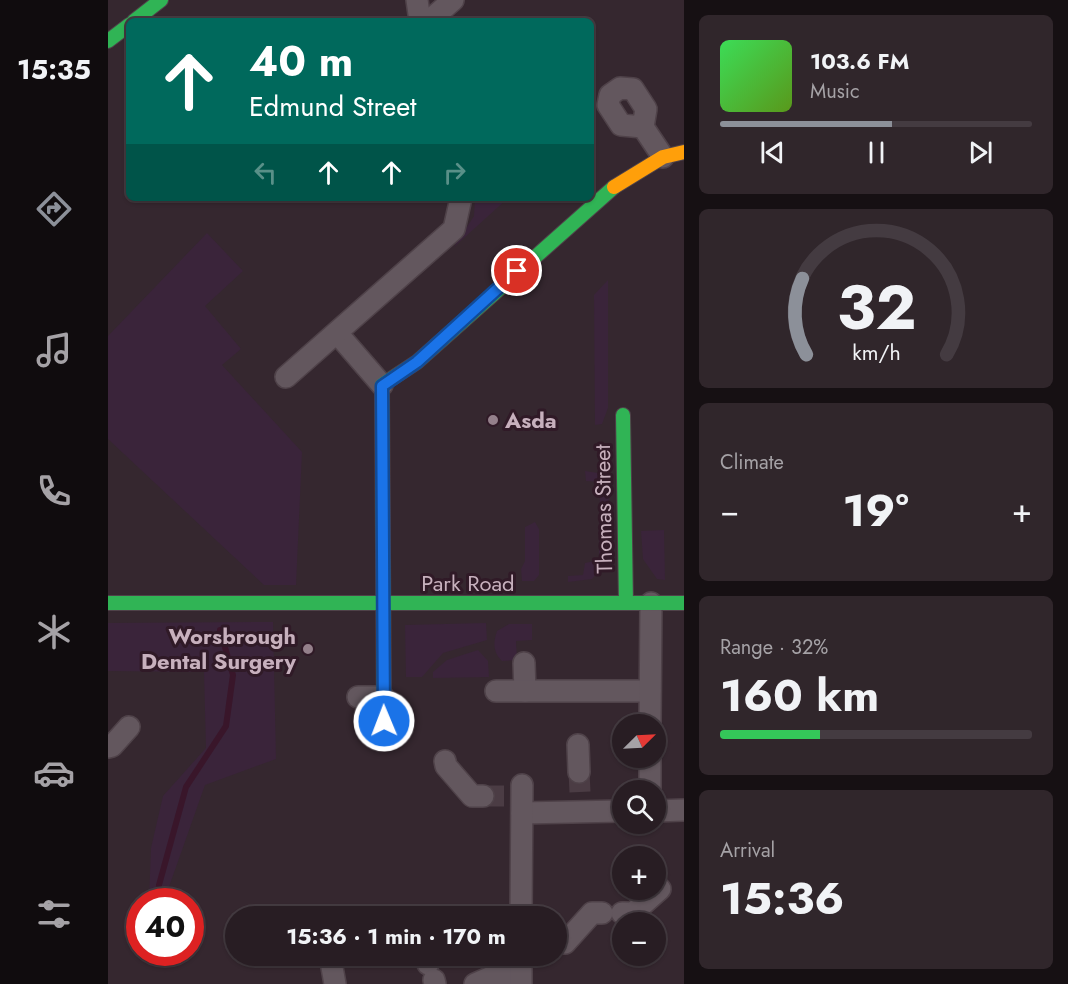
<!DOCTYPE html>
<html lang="en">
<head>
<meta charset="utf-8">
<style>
	:root { --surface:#281d23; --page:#30262b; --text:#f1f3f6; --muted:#a5a2a6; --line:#443b41; --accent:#8c9099 }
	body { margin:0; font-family:Jost,sans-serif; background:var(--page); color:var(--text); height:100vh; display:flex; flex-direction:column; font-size:22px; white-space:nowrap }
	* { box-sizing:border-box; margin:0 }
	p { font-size:20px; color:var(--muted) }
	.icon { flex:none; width:33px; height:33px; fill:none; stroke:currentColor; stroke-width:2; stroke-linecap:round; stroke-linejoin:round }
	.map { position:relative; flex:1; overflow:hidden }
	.sheet { display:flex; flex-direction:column; gap:15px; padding:15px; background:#161013; width:384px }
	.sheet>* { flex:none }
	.banner { position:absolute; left:18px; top:18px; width:468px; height:183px; border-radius:9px; box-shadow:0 2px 4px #0004,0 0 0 2px var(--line); background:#00695c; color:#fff; overflow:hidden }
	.needle { width:39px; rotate:66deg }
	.buttons { position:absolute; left:504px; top:714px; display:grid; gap:12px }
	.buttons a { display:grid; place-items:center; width:54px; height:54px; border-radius:50%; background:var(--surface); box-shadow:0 2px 4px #0004,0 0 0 2px var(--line); font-size:30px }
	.speed { position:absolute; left:18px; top:888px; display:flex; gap:12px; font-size:30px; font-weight:700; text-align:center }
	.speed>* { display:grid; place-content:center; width:78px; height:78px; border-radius:50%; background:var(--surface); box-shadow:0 2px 4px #0004,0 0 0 2px var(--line); line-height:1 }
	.speed .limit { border:9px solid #d22; background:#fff; color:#111 }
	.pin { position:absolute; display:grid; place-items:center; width:51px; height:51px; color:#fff; margin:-26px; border:3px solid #fff; border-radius:50%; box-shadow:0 2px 6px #0007 }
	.me { position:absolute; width:66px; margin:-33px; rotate:359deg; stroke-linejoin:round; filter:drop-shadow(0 0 4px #0008) }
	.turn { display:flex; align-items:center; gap:21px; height:126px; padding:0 24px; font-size:27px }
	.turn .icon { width:78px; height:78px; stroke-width:2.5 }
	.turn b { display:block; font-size:42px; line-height:51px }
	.lanes { display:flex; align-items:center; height:57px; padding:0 24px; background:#0003; justify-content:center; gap:30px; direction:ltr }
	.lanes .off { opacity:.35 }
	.big { font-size:45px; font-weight:700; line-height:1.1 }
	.sheet .tile { flex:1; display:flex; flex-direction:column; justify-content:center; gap:9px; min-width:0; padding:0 21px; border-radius:9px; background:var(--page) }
	.sheet .dial { align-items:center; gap:0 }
	.dial svg { height:156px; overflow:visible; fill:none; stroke:var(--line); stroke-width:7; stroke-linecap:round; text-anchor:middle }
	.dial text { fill:var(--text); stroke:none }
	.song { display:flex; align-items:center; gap:18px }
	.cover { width:72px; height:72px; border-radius:9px; background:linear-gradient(135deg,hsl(130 70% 55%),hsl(90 70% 35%)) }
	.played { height:6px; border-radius:3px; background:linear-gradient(90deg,var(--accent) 55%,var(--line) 55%) }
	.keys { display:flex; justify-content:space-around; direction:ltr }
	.heat { display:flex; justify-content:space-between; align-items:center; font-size:33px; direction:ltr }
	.charge { height:9px; border-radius:4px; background:linear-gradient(90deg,#34c759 32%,var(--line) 0) }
	.trip { position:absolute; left:117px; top:906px; width:342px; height:60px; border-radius:30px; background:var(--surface); box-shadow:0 2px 4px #0004,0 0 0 2px var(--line); font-weight:700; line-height:60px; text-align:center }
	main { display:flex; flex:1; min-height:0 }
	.dock { display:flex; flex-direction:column; width:108px; justify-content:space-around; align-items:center; background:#100c0e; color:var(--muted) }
	.dock .icon { width:42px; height:42px }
	.dock .on { color:var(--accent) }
	.dock b { font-size:27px; color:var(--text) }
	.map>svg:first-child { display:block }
</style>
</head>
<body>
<main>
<nav class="dock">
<b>15:35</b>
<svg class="icon on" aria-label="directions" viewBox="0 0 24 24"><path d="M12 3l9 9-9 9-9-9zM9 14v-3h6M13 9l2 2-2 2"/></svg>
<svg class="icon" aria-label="music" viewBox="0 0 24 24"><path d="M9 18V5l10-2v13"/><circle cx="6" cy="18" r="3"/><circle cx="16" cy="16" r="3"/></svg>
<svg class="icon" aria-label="phone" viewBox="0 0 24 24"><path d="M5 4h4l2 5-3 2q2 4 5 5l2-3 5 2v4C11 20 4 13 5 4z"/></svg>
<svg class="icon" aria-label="climate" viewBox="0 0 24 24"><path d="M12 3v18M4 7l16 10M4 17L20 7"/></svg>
<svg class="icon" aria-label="car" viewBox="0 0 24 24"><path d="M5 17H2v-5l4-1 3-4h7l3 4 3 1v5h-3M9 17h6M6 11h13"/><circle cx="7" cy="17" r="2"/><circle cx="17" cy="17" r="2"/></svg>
<svg class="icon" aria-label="filters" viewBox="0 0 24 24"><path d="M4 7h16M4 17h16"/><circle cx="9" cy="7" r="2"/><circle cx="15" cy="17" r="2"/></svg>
</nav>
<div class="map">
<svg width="576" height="984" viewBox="0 0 576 984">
	<rect width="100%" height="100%" fill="#35272f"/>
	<g fill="#3a243a">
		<path d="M367,198H400L346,247L366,216Z"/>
		<path d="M99,233L135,271L97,306L133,349L114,365L194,452L188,585H156L0,439V336Z"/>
		<path d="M500,280V408L494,424L487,425L486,295Z"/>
		<path d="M477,471L490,473L497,479L501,492L499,561L484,579L460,582V576L475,575L477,563L491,560L492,482L478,481Z"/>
		<path d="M427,522L431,529V575L426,581H414L413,569L417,561V527Z"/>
		<path d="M556,530L557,580L549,579L535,559L533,531Z"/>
		<path d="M165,622L168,759L97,785L56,901H41L43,848L55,796L98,748L96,672L0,671V623Z"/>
		<path d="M378,623L379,640L335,653L314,677H298L297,625Z"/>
		<path d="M401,624H424V640L408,641L409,660L394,661C385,652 385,643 389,631Z"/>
		<path d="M370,650L380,661L381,677L325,678V672L339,660Z"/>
	</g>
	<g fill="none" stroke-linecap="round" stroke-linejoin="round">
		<path stroke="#39162a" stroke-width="6" d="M51,885L78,787L118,726L125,675L112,630"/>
		<g stroke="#4b3c44" stroke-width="21" stroke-dasharray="21 10" stroke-linecap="butt">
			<path d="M471,772L472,792"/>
			<path d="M375,796H396"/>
		</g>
		<g stroke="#4f4249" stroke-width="24">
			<g id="street">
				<path d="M309,0L312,21"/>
				<path d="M321,21L345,0"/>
				<path d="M535,127L513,125L500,105L502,95L512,88L525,89L538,109L535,127L555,157"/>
				<path d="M229,333L274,385"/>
				<path d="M178,377L346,229L353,198"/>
				<path d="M416,663L417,691"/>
				<path d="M388,691H542"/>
				<path d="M250,697H275"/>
				<path d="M542,724L543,603"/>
				<path d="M470,745L471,772"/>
				<path d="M0,747L4,746L21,727"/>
				<path d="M337,761L338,766L364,796H375"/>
				<path d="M542,790V758"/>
				<path d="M548,811L576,810"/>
				<path d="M414,813L514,811"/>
				<path d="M514,913H525L552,889"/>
				<path d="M413,916L414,785"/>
				<path d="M448,942L457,943L484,913H494"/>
				<path d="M222,956L227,984"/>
				<path d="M317,956L320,964"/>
				<path d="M326,980L327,984"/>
				<path d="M367,984L383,977L412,978"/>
				<path d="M413,984V956"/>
			</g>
		</g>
		<g stroke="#4f4249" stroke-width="16">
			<g id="fast">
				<path d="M26,21L53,0"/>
				<path d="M0,41L21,25"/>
				<path d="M515,415L518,603"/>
				<path d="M0,603H576"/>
				<path d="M276,721L274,385L309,362L506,187"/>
			</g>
		</g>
		<g stroke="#4f4249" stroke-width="16">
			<path id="slow" d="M506,187L555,157L576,152"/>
		</g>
		<use href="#street" stroke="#63575e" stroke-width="21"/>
		<use href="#fast" stroke="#30b455" stroke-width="14"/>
		<use href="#slow" stroke="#ff9f0a" stroke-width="14"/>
	</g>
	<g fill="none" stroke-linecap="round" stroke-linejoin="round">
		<g stroke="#114b97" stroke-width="15">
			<path id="route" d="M276,721L274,386L309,362L409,271"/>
		</g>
		<use href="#route" stroke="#1a73e8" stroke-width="10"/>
	</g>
	<g fill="#94808b" stroke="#301a27" stroke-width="2">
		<circle cx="385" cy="420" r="6"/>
		<circle cx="200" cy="649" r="6"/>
	</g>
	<g text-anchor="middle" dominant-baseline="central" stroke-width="6" stroke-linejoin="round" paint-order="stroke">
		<g font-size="22" font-weight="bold" fill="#c7b0bd" stroke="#301a27" text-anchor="start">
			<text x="397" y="420">Asda</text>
			<text x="188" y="636" text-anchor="end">Worsbrough<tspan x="188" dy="25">Dental Surgery</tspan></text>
		</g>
		<g font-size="22" fill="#c7b0bd" stroke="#301a27">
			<text transform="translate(495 509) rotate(-91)">Thomas Street</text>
			<text x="360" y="583">Park Road</text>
		</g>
	</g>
</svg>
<div class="buttons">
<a><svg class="needle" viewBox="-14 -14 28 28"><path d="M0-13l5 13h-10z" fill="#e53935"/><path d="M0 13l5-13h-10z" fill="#a5a2a6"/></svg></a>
<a><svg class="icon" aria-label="search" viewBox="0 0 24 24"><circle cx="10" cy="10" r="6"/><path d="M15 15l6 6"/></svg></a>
<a>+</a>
<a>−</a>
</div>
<div class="speed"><div class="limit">40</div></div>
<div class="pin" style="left:409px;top:271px;background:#d93025"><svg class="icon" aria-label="arrive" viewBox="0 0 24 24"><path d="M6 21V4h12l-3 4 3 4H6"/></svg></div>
<svg class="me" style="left:276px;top:721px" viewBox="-20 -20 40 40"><circle r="17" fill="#1a73e8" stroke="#fff" stroke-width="3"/><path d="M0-11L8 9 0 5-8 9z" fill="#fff"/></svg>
<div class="trip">15:36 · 1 min · 170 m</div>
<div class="banner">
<div class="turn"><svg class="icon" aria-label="ahead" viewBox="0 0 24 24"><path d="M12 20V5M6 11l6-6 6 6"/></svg><div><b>40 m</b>Edmund Street</div></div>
<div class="lanes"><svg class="icon off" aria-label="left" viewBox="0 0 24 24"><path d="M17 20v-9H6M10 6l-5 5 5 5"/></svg><svg class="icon" aria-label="ahead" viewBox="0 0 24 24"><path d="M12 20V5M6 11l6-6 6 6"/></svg><svg class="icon" aria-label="ahead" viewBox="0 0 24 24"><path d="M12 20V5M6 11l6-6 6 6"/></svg><svg class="icon off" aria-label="right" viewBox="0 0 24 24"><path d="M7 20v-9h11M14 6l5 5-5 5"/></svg></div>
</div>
</div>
<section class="sheet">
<div class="tile">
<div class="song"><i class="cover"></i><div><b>103.6 FM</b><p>Music</p></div></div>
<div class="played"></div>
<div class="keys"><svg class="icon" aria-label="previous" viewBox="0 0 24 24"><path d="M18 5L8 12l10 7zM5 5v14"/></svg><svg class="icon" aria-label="pause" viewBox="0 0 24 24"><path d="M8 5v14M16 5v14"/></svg><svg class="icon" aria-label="next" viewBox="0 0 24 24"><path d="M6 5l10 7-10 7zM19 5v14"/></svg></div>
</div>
<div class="tile dial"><svg viewBox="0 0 100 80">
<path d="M14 69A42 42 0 1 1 86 69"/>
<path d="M14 69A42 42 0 0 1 12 30" stroke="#8c9099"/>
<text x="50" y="56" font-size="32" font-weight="700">32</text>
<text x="50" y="72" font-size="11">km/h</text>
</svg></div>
<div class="tile"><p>Climate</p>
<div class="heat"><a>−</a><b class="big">19°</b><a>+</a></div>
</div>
<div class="tile"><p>Range · 32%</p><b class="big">160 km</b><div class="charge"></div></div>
<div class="tile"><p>Arrival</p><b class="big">15:36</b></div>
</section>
</main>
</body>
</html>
